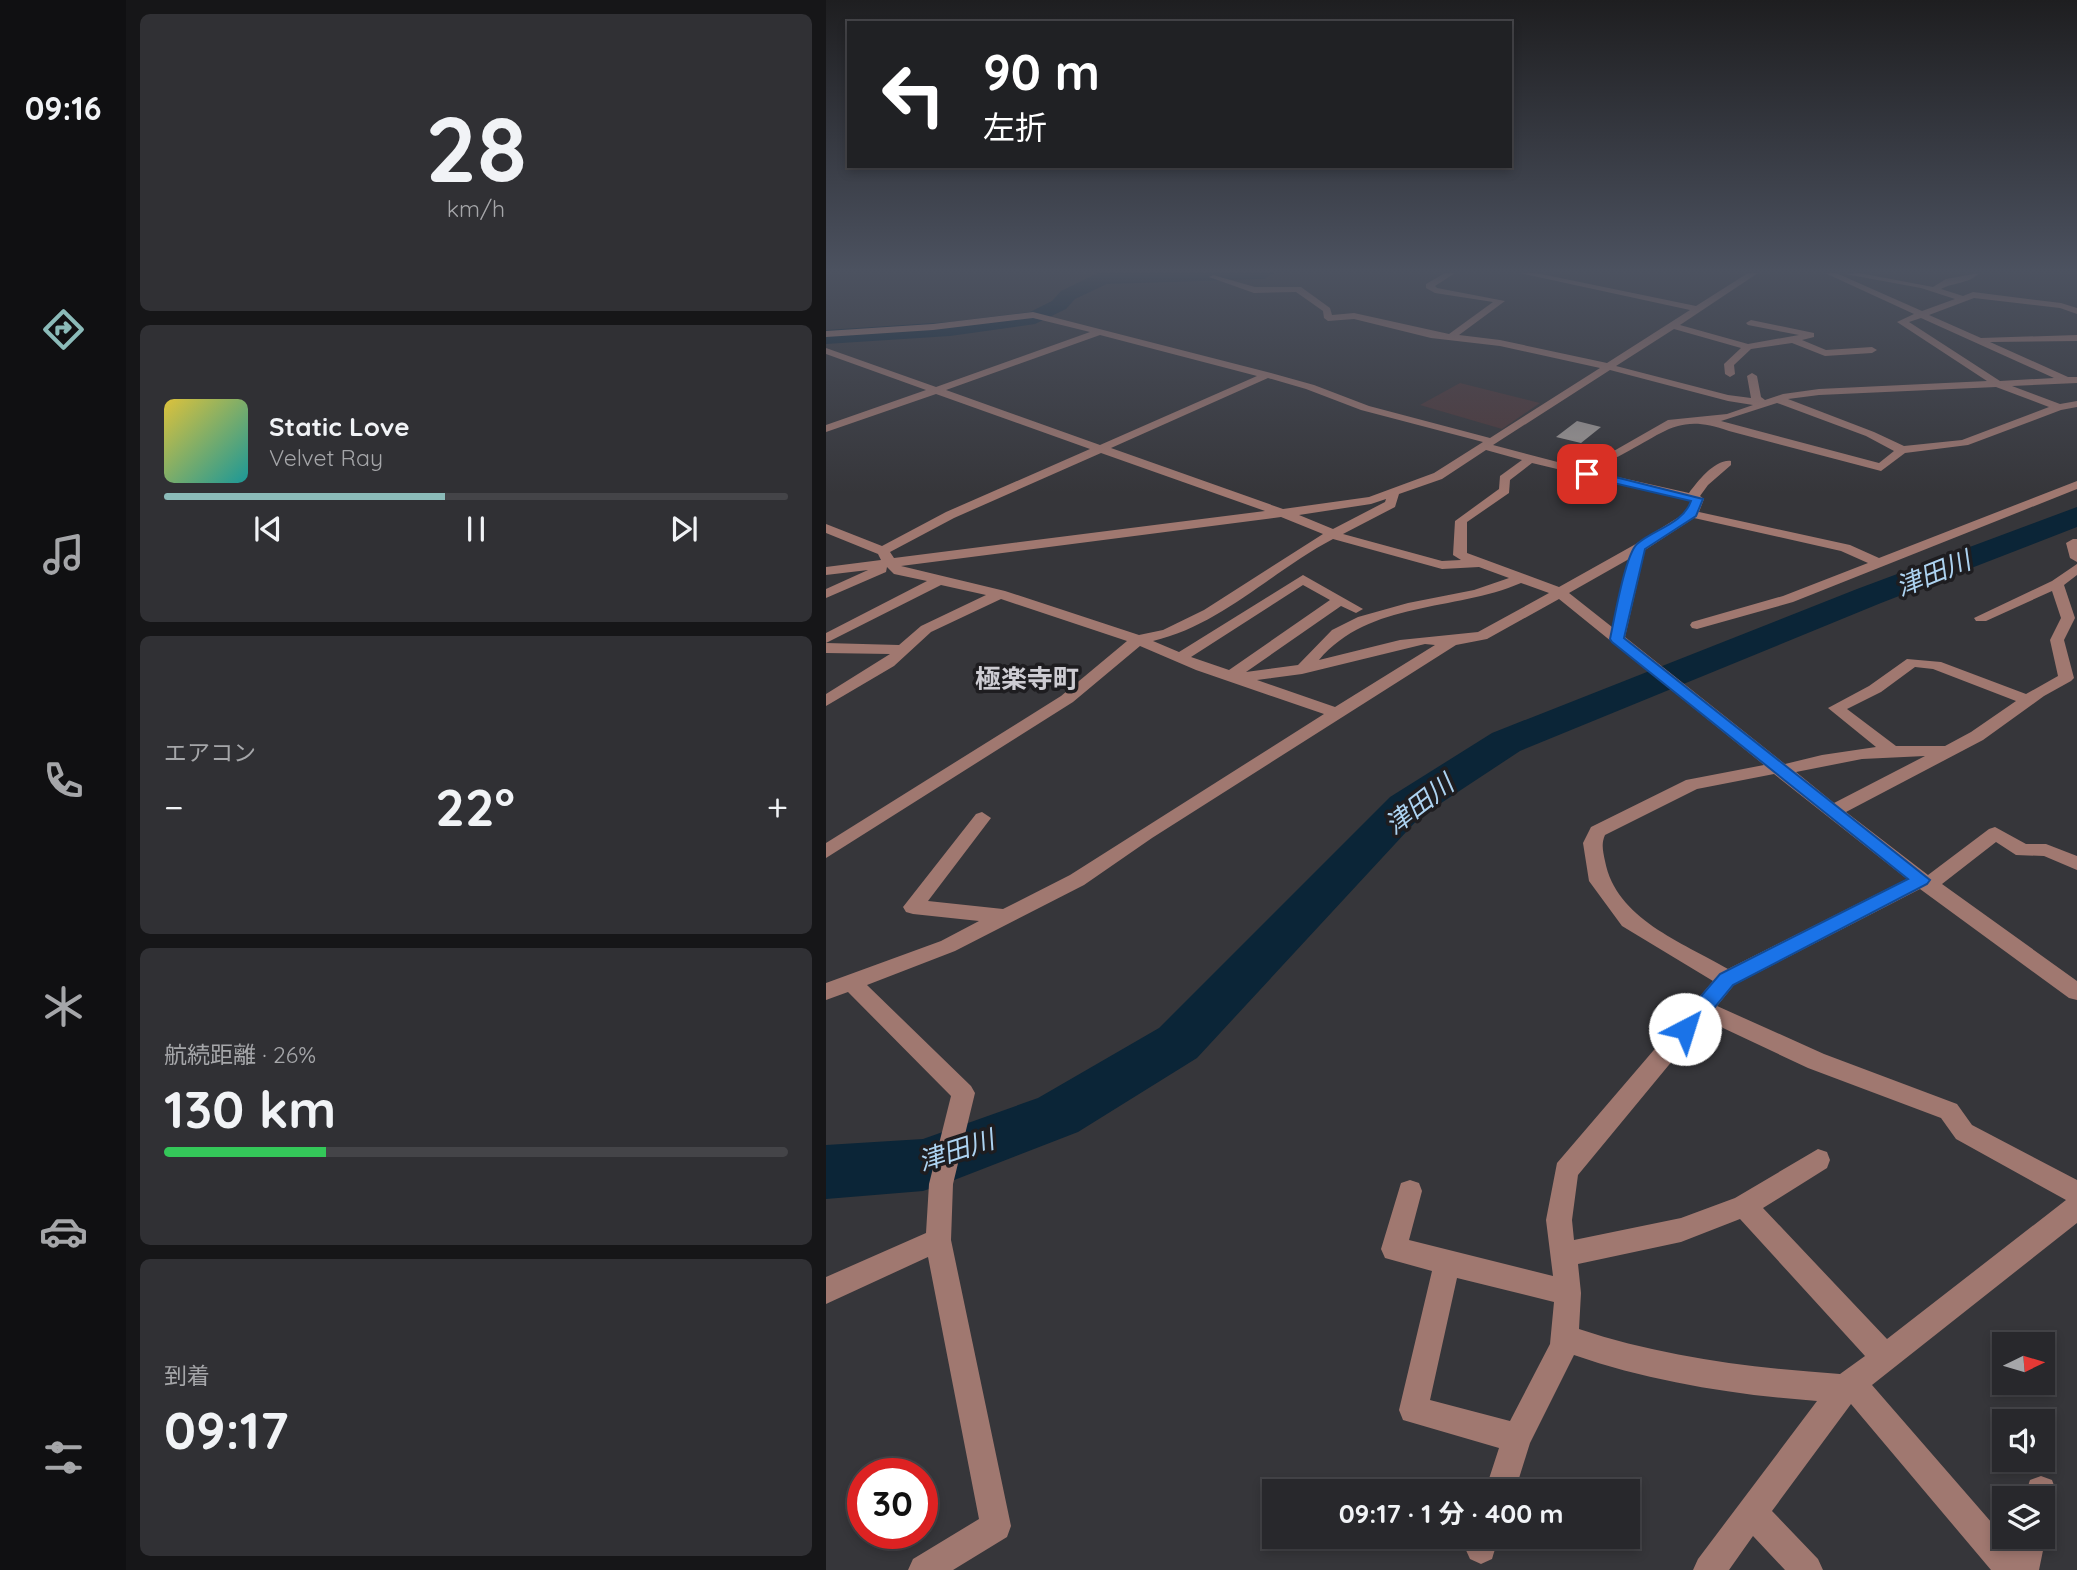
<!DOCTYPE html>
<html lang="ja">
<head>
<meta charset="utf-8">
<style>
	:root { --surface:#28282c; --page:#303034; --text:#f1f3f6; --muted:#a5a6a9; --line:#444448; --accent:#8bbbb9 }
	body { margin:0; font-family:Quicksand,"Noto Sans JP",sans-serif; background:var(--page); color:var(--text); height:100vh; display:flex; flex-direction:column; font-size:26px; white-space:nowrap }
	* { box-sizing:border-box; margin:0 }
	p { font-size:23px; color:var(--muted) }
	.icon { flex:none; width:38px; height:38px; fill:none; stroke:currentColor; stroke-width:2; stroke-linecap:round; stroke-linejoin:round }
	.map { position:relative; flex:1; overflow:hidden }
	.drawer { display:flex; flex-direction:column; gap:14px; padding:14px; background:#161618; width:700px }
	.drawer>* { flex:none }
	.hud { position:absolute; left:21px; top:21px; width:665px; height:147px; border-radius:0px; box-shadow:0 4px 10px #0003,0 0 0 2px var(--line); background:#202124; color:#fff; overflow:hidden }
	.needle { width:46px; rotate:85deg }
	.fabs { position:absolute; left:1166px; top:1332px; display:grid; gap:14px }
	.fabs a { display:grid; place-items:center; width:63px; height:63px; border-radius:0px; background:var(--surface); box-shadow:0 4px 10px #0003,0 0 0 2px var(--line); font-size:35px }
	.speed { position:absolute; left:21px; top:1458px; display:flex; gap:14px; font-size:35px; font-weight:700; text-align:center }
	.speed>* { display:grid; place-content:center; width:91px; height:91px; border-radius:50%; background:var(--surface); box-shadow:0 4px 10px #0003,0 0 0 2px var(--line); line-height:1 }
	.speed .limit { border:10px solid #d22; background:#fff; color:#111 }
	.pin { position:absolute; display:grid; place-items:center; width:60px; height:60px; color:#fff; margin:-30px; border-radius:14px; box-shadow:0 4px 10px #0006 }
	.me { position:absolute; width:77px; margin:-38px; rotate:40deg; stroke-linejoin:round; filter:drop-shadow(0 0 5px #0008) }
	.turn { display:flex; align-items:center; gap:24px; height:147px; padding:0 21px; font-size:32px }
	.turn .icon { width:91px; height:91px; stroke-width:2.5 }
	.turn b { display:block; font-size:49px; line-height:60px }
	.big { font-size:52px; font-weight:700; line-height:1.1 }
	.drawer .widget { flex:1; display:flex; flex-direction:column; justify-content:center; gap:10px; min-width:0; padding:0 24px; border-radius:10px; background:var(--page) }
	.drawer .dial { align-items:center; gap:0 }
	.dial b { font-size:91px; line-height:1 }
	.song { display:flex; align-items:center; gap:21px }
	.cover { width:84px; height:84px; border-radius:10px; background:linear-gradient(135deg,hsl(50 70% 55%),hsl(180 70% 35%)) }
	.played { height:7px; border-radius:4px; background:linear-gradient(90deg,var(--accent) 45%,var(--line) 45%) }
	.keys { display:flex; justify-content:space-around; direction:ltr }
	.heat { display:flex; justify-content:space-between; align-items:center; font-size:38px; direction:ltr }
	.charge { height:10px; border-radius:5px; background:linear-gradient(90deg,#34c759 26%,var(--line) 0) }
	.trip { position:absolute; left:436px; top:1479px; width:378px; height:70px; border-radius:0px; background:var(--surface); box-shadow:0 4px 10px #0003,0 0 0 2px var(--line); font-weight:700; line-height:70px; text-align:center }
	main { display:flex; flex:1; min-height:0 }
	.tabs { display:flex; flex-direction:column; width:126px; justify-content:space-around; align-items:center; background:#101012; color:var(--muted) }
	.tabs .icon { width:49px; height:49px }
	.tabs .on { color:var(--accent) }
	.tabs b { font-size:32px; color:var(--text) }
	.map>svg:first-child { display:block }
</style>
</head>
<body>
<main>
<nav class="tabs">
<b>09:16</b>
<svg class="icon on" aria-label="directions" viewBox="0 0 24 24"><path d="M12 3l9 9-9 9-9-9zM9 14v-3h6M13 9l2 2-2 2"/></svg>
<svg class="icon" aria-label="music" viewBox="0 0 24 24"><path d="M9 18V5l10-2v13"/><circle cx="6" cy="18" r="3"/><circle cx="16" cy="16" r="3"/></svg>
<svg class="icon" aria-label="phone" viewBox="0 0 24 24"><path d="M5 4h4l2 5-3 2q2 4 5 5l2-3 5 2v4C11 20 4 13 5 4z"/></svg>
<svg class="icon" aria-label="climate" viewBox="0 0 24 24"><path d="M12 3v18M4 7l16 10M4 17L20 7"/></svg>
<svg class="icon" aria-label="car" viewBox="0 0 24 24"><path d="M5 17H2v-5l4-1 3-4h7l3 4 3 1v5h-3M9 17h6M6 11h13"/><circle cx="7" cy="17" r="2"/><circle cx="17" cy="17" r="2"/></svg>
<svg class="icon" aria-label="filters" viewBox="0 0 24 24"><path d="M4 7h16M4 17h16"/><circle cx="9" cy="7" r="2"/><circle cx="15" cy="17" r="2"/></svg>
</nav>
<section class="drawer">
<div class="widget dial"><b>28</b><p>km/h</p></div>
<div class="widget">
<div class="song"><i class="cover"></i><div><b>Static Love</b><p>Velvet Ray</p></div></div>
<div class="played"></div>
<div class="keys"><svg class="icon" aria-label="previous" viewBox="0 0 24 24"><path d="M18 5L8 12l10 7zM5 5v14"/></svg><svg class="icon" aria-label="pause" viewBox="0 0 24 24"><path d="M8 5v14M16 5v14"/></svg><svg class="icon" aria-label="next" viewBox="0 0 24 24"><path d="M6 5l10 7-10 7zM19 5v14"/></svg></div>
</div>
<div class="widget"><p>エアコン</p>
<div class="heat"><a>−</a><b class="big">22°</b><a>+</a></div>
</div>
<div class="widget"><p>航続距離 · 26%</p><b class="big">130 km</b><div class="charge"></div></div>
<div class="widget"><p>到着</p><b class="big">09:17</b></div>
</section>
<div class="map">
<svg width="1251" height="1570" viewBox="0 0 1251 1570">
	<rect width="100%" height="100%" fill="#36363a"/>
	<path fill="#4d383a" d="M634,383L714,403L676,429L594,405Z"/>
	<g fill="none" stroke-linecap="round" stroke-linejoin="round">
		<g fill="#0b2537" fill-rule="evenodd">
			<path d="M272,273H448L438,279L281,284L249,299L240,309L209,324L124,336L0,344V330L124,322L204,312L226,301L235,291Z"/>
			<path d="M1251,507V527L1055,603L694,751L594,817L371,1058L252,1132L118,1184L97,1191L0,1199V1145L97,1139L212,1098L333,1028L564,797L666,733L1031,589Z"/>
		</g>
	</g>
	<path fill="#a09a97" d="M751,421L775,427L755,443L730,437Z"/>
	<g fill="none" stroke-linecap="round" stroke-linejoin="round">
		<g fill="#a07870" fill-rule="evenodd">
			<path d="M619,273H629L609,286L611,288L679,301L633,335L674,340L781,363L864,310L693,273H710L870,306L922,273H932L854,325L922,344L973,335L922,325L920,323L925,320L988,333V337L976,340L1000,350L1046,347L1051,350L1046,353L999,356L966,343L925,349L908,365L909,374L904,377L899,374L898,364L915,348L848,329L790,366L902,395L925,398L921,376L926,373L931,376L935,397L939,400L957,394L993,389L1161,381L1071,322L1088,314L999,273H1010L1096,311L1129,299L1095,288L1019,274L1033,273L1107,287L1120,279L1153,273C1143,284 1128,282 1115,289L1137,296L1147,292L1235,303L1251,308V314L1234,308L1148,298L1103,315L1155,338L1251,335V341L1164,342L1242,377H1251V383L1186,386L1234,404L1251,401V407L1235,410L1142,445L1079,453L1055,471L903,431C853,413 840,432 797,454C785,461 770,464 756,469L863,493C872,481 889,459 905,461V465L882,485L874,496L878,499L873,512L1024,545L1053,558L1251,481V489L967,602L871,629L866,628L864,625L866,622L957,596L1042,563L1015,551L868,518L819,550L799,637L959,764L996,755L1050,747L1002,708L1043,686L1081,659L1115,662L1200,694L1232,676L1224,640L1235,618L1226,591L1160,621H1150L1148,618L1226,581L1251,564V575L1238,585L1249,618L1238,640L1248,678L1245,681L1218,696L1157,740L1020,812L1102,875L1163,829L1169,827L1200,844H1220L1251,856V870L1218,856L1190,855L1170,842L1116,884L1251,981V1000L1243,998L1094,889L908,985L891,1006L998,1054L1131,1104L1146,1125L1251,1180V1223L1046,1385L1186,1546L1188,1536H1216V1528L1220,1536L1213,1570H1165L1025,1404L946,1511L992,1559L997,1570H959L927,1536L903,1570H867L872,1559L991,1401C909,1395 826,1382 748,1355L704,1443L689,1491H659L673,1448L577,1420L573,1410L606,1271L559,1258L555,1249L575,1183L584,1180L593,1183L596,1191L583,1240L727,1276L720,1220L731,1163L887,981L796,926L763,881L757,843L765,827L860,780L938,765L733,599L661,639L630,645L326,838L258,885L129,951L41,985L145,1086L149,1093L127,1184L125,1240L185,1526L181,1537L127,1570H82L87,1559L153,1519L102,1257L0,1304V1277L100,1233L103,1184L125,1096L22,992L0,1000V983L115,941L153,921L87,914L80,912L77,907L150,814L156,812L165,818L102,901L177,909L244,875L498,714L370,670L314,646L247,702L0,858V843L235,696L301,641L175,599L105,632L68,666L0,706V694L64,654L0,653V643L73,645L95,626L160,595L115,585L0,643V633L101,581L68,574L61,567L60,572L0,598V589L42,570L0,575V567L55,560L52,554L0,533V524L56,546L120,512L264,449L110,394L0,432V425L100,390L0,354V348L110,387L264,332L207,318L107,330L0,337V331L107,324L207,312L445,373L488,385L543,406L664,438L774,368L674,346L605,338L528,319L502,321L498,318L497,311L470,292L428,293L383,277L387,275L429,287H475L504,308L506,315L528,313L623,334L667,302L609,293L600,288V284ZM1095,318L1228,378L1174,381L1083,322ZM274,335L431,376L274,445L120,390ZM784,370L902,401L927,405L901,414L842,420L786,452L743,465L667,445ZM442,378L480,389L535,410L657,442L608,473L543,497L457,509L285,448ZM1170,387L1223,407L1136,440L1078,446L1048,432L962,399L993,395ZM951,403L1040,436L1068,451L1053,463L895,421ZM660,450L696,460L674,476L673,489L629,521L627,555L635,560L616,561L517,534L569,507L573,494L616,479ZM275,453L439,511L68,558L64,552L128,518ZM706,463L865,501L861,512L808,545L733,587L641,553V522L683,493L684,480ZM560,499L559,502L507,529L473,515L545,504ZM455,517L497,534L378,610L337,630L313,635L179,591L75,566ZM507,539L616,569L653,567L683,578L648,590L582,603L532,617L506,630L472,665L420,672L515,606L530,613L537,609L477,575L353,652L327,641C395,625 446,571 507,539ZM803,559L786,627L743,593ZM695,583L723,593L652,632L574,640L493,660C544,600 628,612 695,583ZM477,585L504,600L403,670L365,657ZM599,644L609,645L509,707L431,680L476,674ZM1089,667L1107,669L1190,701L1145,732L1119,746H1070L1021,709L1055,692ZM1099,756L1008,803L970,772L1036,759ZM948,774L1081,879L902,969C856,942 790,919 779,861C777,851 775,844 779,835L871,789ZM880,1020L982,1068L1115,1118L1130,1139L1240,1200L1061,1339L937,1208L1001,1168L1004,1160L1001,1152L992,1149L909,1198L855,1218L748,1240L746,1220L752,1175ZM914,1219L1039,1356L1014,1374C926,1368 837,1357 753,1329L755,1293L752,1264L855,1242ZM631,1278L728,1302L724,1344L684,1421L604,1400Z"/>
			<path d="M1247,539H1251V562L1244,558L1240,543Z"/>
			<path d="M1215,1476L1226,1480L1230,1491L1224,1509L1216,1512V1498H1198L1204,1480Z"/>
			<path d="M642,1536H673L666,1559L655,1564L644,1559L639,1548Z"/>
		</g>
	</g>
	<linearGradient id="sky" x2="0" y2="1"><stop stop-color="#1e1e20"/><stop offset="0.55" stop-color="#4c5260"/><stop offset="1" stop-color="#4c5260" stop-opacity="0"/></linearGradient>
	<rect width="1251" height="493" fill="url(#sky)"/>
	<path fill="#1a73e8" stroke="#114b97" stroke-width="2" d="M761,470L877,499L870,516L819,549L798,638L1104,880L1101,884L907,985L866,1035L859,1037L852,1035L849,1029L852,1023L894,974L1082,879L786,642L784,639C788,621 799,555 811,544C828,529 857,524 865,501L757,476L756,474Z"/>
	<g text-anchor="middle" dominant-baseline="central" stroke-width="7" stroke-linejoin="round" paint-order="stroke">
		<g font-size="26" font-style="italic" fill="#add3f1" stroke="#1e1d20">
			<text transform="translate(1107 573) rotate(-22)">津田川</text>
			<text transform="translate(593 804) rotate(-38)">津田川</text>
			<text transform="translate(130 1150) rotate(-18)">津田川</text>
		</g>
		<g font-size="26" font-weight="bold" fill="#cdccd2" stroke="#1e1d20">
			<text x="201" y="678">極楽寺町</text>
		</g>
	</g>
</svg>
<div class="fabs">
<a><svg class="needle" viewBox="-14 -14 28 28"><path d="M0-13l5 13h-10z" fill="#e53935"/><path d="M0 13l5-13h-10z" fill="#a5a6a9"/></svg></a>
<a><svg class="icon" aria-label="sound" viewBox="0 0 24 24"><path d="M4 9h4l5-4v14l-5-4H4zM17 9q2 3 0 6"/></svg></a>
<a><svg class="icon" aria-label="layers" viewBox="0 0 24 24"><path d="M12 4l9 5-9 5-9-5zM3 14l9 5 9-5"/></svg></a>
</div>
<div class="speed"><div class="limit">30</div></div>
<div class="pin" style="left:761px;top:474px;background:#d93025"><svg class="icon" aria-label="arrive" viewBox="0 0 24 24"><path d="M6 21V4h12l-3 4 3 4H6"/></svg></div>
<svg class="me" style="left:859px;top:1029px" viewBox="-20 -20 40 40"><circle r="19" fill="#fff"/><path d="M0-13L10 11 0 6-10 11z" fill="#1a73e8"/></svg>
<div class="trip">09:17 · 1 分 · 400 m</div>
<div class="hud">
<div class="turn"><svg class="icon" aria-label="left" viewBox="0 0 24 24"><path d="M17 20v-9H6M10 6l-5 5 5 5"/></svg><div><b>90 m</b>左折</div></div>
</div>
</div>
</main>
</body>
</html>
